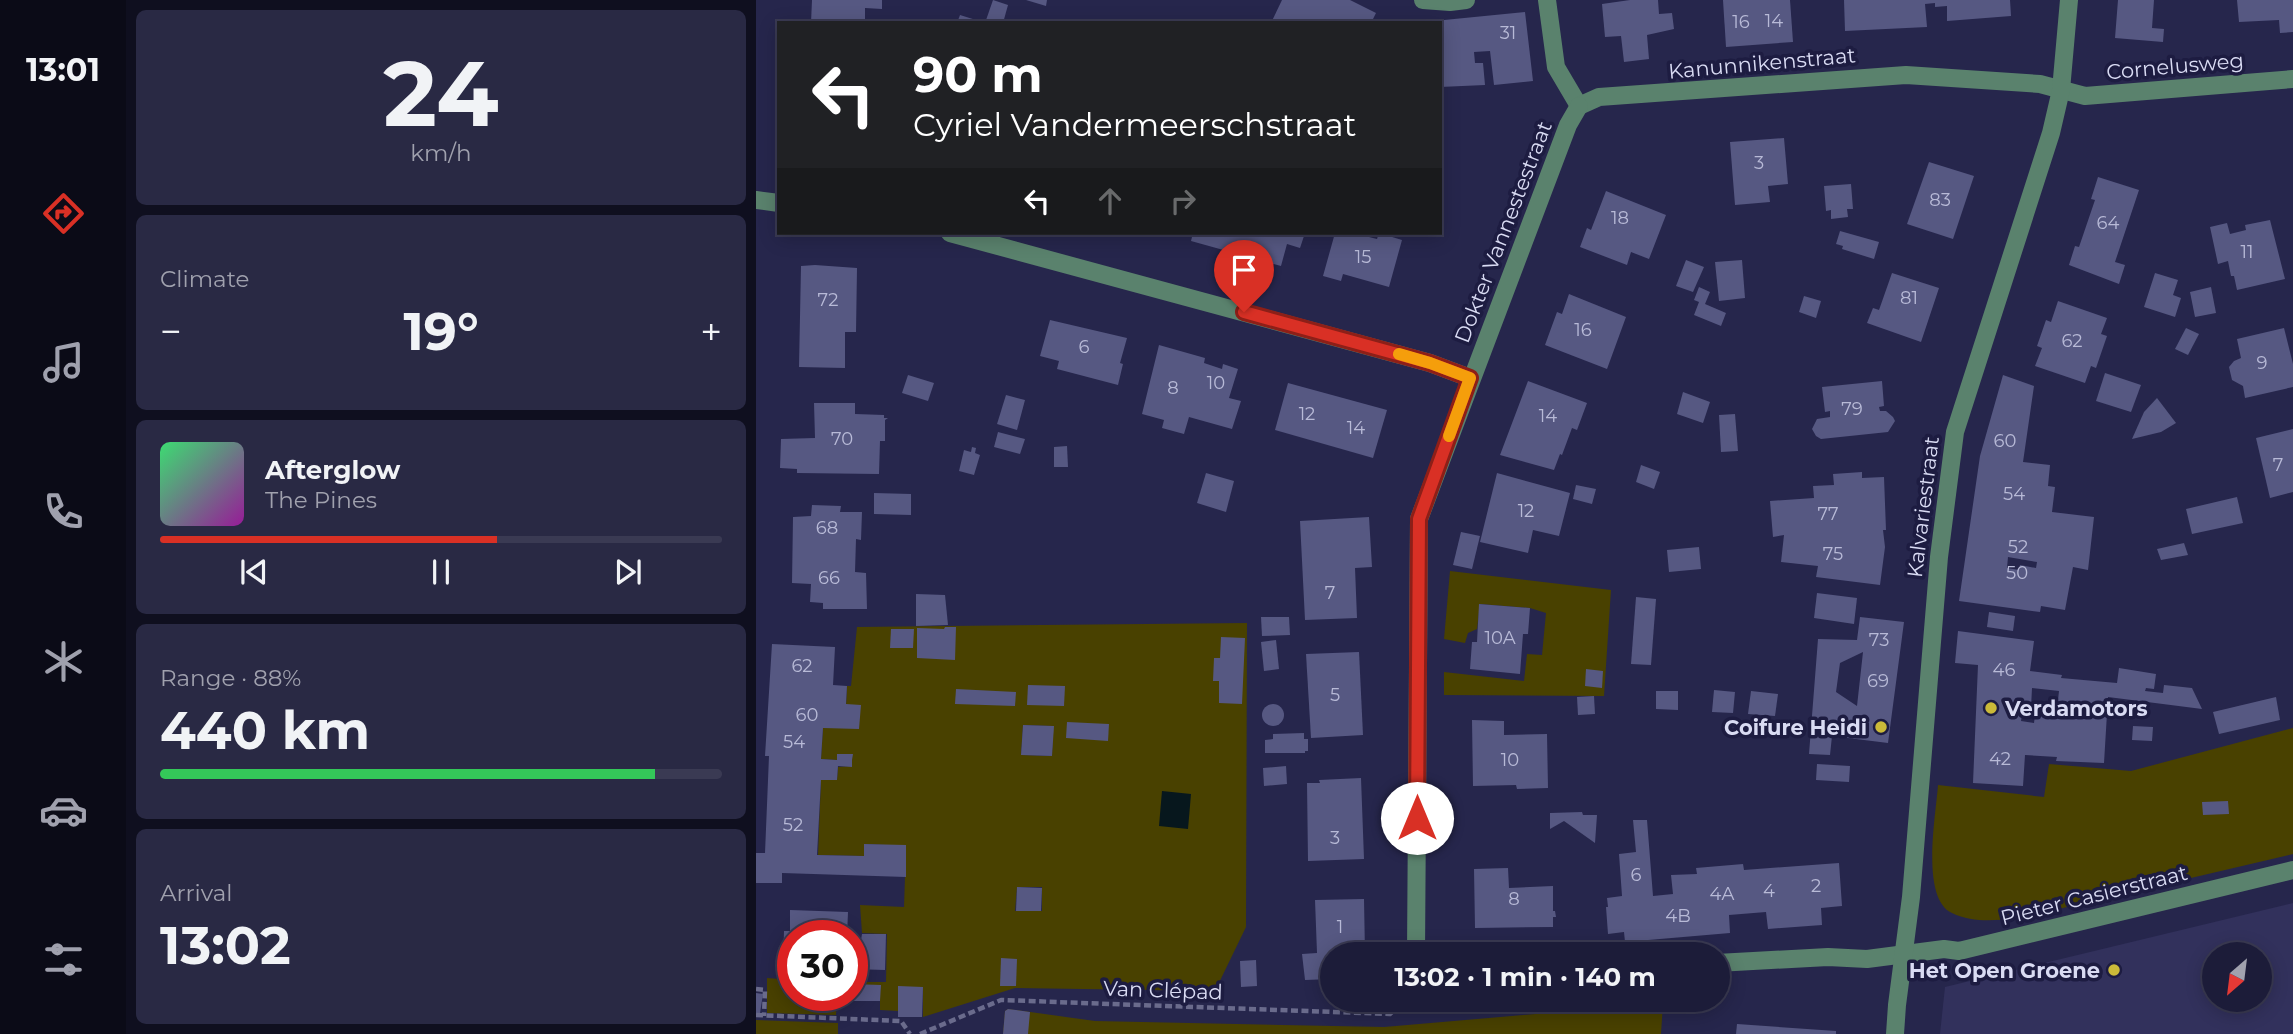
<!DOCTYPE html>
<html lang="en">
<head>
<meta charset="utf-8">
<style>
	:root { --surface:#1c1c39; --page:#292944; --text:#f1f3f6; --muted:#a0a1ae; --line:#3a3a53; --accent:#d93025 }
	body { margin:0; font-family:Montserrat,sans-serif; background:var(--page); color:var(--text); height:100vh; display:flex; flex-direction:column; font-size:26px; white-space:nowrap }
	* { box-sizing:border-box; margin:0 }
	p { font-size:23px; color:var(--muted) }
	.icon { flex:none; width:38px; height:38px; fill:none; stroke:currentColor; stroke-width:2; stroke-linecap:round; stroke-linejoin:round }
	.map { position:relative; flex:1; overflow:hidden }
	.sheet { display:flex; flex-direction:column; gap:10px; padding:10px; background:#0f0f1f; width:630px }
	.sheet>* { flex:none }
	.hud { position:absolute; left:21px; top:21px; width:665px; height:214px; border-radius:0px; box-shadow:0 4px 18px #0003,0 0 0 2px var(--line); background:#202124; color:#fff; overflow:hidden }
	.needle { width:46px; rotate:208deg }
	.fabs { position:absolute; left:1446px; top:942px; display:grid; gap:14px }
	.fabs a { display:grid; place-items:center; width:70px; height:70px; border-radius:50%; background:var(--surface); box-shadow:0 4px 18px #0003,0 0 0 2px var(--line); font-size:35px }
	.speed { position:absolute; left:21px; top:920px; display:flex; gap:14px; font-size:35px; font-weight:700; text-align:center }
	.speed>* { display:grid; place-content:center; width:91px; height:91px; border-radius:50%; background:var(--surface); box-shadow:0 4px 18px #0003,0 0 0 2px var(--line); line-height:1 }
	.speed .limit { border:10px solid #d22; background:#fff; color:#111 }
	.pin { position:absolute; display:grid; place-items:center; width:60px; height:60px; color:#fff; margin:-72px -30px; border-radius:50% 50% 50% 0; rotate:-45deg; box-shadow:0 0 7px #0007 }
	.pin .icon { rotate:45deg }
	.me { position:absolute; width:77px; margin:-38px; rotate:0deg; stroke-linejoin:round; filter:drop-shadow(0 0 5px #0008) }
	.turn { display:flex; align-items:center; gap:24px; height:147px; padding:0 21px; font-size:32px }
	.turn .icon { width:91px; height:91px; stroke-width:2.5 }
	.turn b { display:block; font-size:49px; line-height:60px }
	.lanes { display:flex; align-items:center; height:66px; padding:0 21px; background:#0003; justify-content:center; gap:35px; direction:ltr }
	.lanes .off { opacity:.35 }
	.big { font-size:52px; font-weight:700; line-height:1.1 }
	.sheet .tile { flex:1; display:flex; flex-direction:column; justify-content:center; gap:10px; min-width:0; padding:0 24px; border-radius:10px; background:var(--page) }
	.sheet .dial { align-items:center; gap:0 }
	.dial b { font-size:91px; line-height:1 }
	.song { display:flex; align-items:center; gap:21px }
	.cover { width:84px; height:84px; border-radius:10px; background:linear-gradient(135deg,hsl(140 70% 55%),hsl(300 70% 35%)) }
	.played { height:7px; border-radius:4px; background:linear-gradient(90deg,var(--accent) 60%,var(--line) 60%) }
	.keys { display:flex; justify-content:space-around; direction:ltr }
	.heat { display:flex; justify-content:space-between; align-items:center; font-size:38px; direction:ltr }
	.charge { height:10px; border-radius:5px; background:linear-gradient(90deg,#34c759 88%,var(--line) 0) }
	.trip { position:absolute; left:564px; top:942px; width:410px; height:70px; border-radius:35px; background:var(--surface); box-shadow:0 4px 18px #0003,0 0 0 2px var(--line); font-weight:700; line-height:70px; text-align:center }
	main { display:flex; flex:1; min-height:0 }
	.tab-bar { display:flex; flex-direction:column; width:126px; justify-content:space-around; align-items:center; background:#0b0b17; color:var(--muted) }
	.tab-bar .icon { width:49px; height:49px }
	.tab-bar .selected { color:var(--accent) }
	.tab-bar b { font-size:32px; color:var(--text) }
	.map>svg:first-child { display:block }
</style>
</head>
<body>
<main>
<nav class="tab-bar">
<b>13:01</b>
<svg class="icon selected" aria-label="directions" viewBox="0 0 24 24"><path d="M12 3l9 9-9 9-9-9zM9 14v-3h6M13 9l2 2-2 2"/></svg>
<svg class="icon" aria-label="music" viewBox="0 0 24 24"><path d="M9 18V5l10-2v13"/><circle cx="6" cy="18" r="3"/><circle cx="16" cy="16" r="3"/></svg>
<svg class="icon" aria-label="phone" viewBox="0 0 24 24"><path d="M5 4h4l2 5-3 2q2 4 5 5l2-3 5 2v4C11 20 4 13 5 4z"/></svg>
<svg class="icon" aria-label="climate" viewBox="0 0 24 24"><path d="M12 3v18M4 7l16 10M4 17L20 7"/></svg>
<svg class="icon" aria-label="car" viewBox="0 0 24 24"><path d="M5 17H2v-5l4-1 3-4h7l3 4 3 1v5h-3M9 17h6M6 11h13"/><circle cx="7" cy="17" r="2"/><circle cx="17" cy="17" r="2"/></svg>
<svg class="icon" aria-label="filters" viewBox="0 0 24 24"><path d="M4 7h16M4 17h16"/><circle cx="9" cy="7" r="2"/><circle cx="15" cy="17" r="2"/></svg>
</nav>
<section class="sheet">
<div class="tile dial"><b>24</b><p>km/h</p></div>
<div class="tile"><p>Climate</p>
<div class="heat"><a>−</a><b class="big">19°</b><a>+</a></div>
</div>
<div class="tile">
<div class="song"><i class="cover"></i><div><b>Afterglow</b><p>The Pines</p></div></div>
<div class="played"></div>
<div class="keys"><svg class="icon" aria-label="previous" viewBox="0 0 24 24"><path d="M18 5L8 12l10 7zM5 5v14"/></svg><svg class="icon" aria-label="pause" viewBox="0 0 24 24"><path d="M8 5v14M16 5v14"/></svg><svg class="icon" aria-label="next" viewBox="0 0 24 24"><path d="M6 5l10 7-10 7zM19 5v14"/></svg></div>
</div>
<div class="tile"><p>Range · 88%</p><b class="big">440 km</b><div class="charge"></div></div>
<div class="tile"><p>Arrival</p><b class="big">13:02</b></div>
</section>
<div class="map">
<svg width="1537" height="1034" viewBox="0 0 1537 1034">
	<rect width="100%" height="100%" fill="#26264c"/>
	<path fill="#32315c" fill-rule="evenodd" d="M1537,903V1034H1184L1189,987ZM1458,954H1503V999H1458Z"/>
	<g fill="#494100" fill-rule="evenodd">
		<path d="M694,571L855,590L848,696L688,695V672L768,681L771,654L786,655L790,613L774,608L724,604L721,629L712,633L709,643L688,639Z"/>
		<path d="M491,623L490,927L459,991L259,988L167,1017V988L142,1011L124,1010V985H96V982H130L131,934L106,933L104,905L148,907L150,846L109,844L108,856L62,855L65,780H81L82,767L96,766V754H82L81,760L65,759L67,728H89L91,686H95L101,627ZM267,725L297,726L296,756L265,755ZM261,887H286V911H259Z"/>
		<path d="M1537,728V854L1260,919C1238,920 1216,923 1196,913C1164,898 1180,815 1182,785L1288,797L1293,764L1375,771Z"/>
		<path d="M11,978L37,980V996H81L80,1015L11,1013Z"/>
		<path d="M907,1003L905,1034H247L249,1011L252,1009L339,1021L628,1027Z"/>
		<path d="M0,1020L82,1023V1034H0Z"/>
	</g>
	<path fill="#07171d" d="M406,791L435,794L432,829L403,826Z"/>
	<g fill="#565882" fill-rule="evenodd">
		<path d="M56,0H126V9L109,8V23H55Z"/>
		<path d="M237,0L252,5L247,23H229Z"/>
		<path d="M270,0H291L290,6Z"/>
		<path d="M526,0H594L620,13L615,23H515Z"/>
		<path d="M874,0H902L903,14L916,13L918,29L891,35L893,59L868,62L865,36L849,37L846,4Z"/>
		<path d="M967,0H1034L1037,42L970,47Z"/>
		<path d="M1088,0H1254L1255,16L1191,21V6L1179,7V3L1169,4L1171,27L1089,31Z"/>
		<path d="M1362,0H1398L1396,28L1408,29L1407,42L1359,38Z"/>
		<path d="M1481,0H1537V32L1524,33L1523,20L1483,22Z"/>
		<path d="M769,12L777,81L738,85L734,51L718,52L719,63H727L729,85L684,87V23H678V21Z"/>
		<path d="M204,15L220,20L219,23H201Z"/>
		<path d="M1028,138L1032,184L1012,186L1014,202L979,205L974,142Z"/>
		<path d="M1173,162L1218,176L1197,239L1151,224Z"/>
		<path d="M1342,177L1383,190L1359,262L1369,265L1363,284L1313,265L1319,246L1323,247L1339,200L1335,199Z"/>
		<path d="M1095,184L1097,209H1091L1092,217L1075,219V210L1070,211L1068,186Z"/>
		<path d="M850,191L910,215L893,259L875,252L871,265L824,247L831,228L835,230Z"/>
		<path d="M1514,220L1529,279L1481,290L1478,276H1475L1472,261L1462,264L1454,227L1471,223L1474,234L1490,230L1489,225Z"/>
		<path d="M1084,231L1123,242L1118,259L1086,249L1087,246L1080,244Z"/>
		<path d="M437,233H549L544,248L531,244L525,266L435,241Z"/>
		<path d="M579,233H597L621,239L623,233L646,240L633,287L587,274L585,281L567,276Z"/>
		<path d="M930,260L948,267L937,292L920,286Z"/>
		<path d="M986,260L989,298L963,301L959,262Z"/>
		<path d="M59,265L101,268L100,332H89V368L43,367L45,266Z"/>
		<path d="M1136,273L1183,288L1165,342L1111,323L1117,308L1123,310Z"/>
		<path d="M1399,273L1422,280L1417,295L1425,298L1419,317L1388,307Z"/>
		<path d="M943,287L954,292L949,304L970,313L965,326L938,315L943,302L938,300Z"/>
		<path d="M1455,287L1460,313L1439,317L1434,292Z"/>
		<path d="M813,294L870,317L851,369L789,345L801,312L806,314Z"/>
		<path d="M1048,296L1065,301L1060,318L1043,312Z"/>
		<path d="M1302,301L1351,318L1345,334L1351,336L1340,368L1335,366L1329,383L1279,366L1286,348L1281,346L1290,320L1295,322Z"/>
		<path d="M294,320L371,338L364,363L367,364L362,385L301,369L303,361L284,356Z"/>
		<path d="M1430,328L1443,334L1432,355L1419,349Z"/>
		<path d="M1528,328L1537,364V387L1489,398L1487,386L1476,380L1473,367L1478,361L1485,358L1481,339Z"/>
		<path d="M403,345L449,358L448,363L466,369L467,364L482,369L473,398L485,401L476,429L433,417L428,434L406,428L408,420L386,414Z"/>
		<path d="M1349,373L1385,385L1375,412L1340,401Z"/>
		<path d="M152,375L178,383L172,401L146,393Z"/>
		<path d="M1247,375L1278,386L1267,462L1294,465L1292,486L1299,487L1296,512L1338,517L1332,570L1317,567L1309,610L1285,606L1284,612L1203,601L1224,456ZM1252,557L1281,562L1280,568L1264,565L1263,570L1251,568Z"/>
		<path d="M772,381L831,403L821,430L816,428L806,455L804,454L798,470L744,455Z"/>
		<path d="M1126,381L1128,406L1123,407L1124,411H1130L1137,417L1139,421L1132,432L1065,439L1060,436L1056,429L1061,419L1074,417V411L1069,412L1066,387Z"/>
		<path d="M532,383L631,410L617,458L519,430Z"/>
		<path d="M927,392L954,402L947,423L921,414Z"/>
		<path d="M250,395L269,400L261,430L241,424Z"/>
		<path d="M1401,398L1420,423L1405,432L1376,439L1388,412Z"/>
		<path d="M58,403H99V414L128,415V418H132L129,420V441H124L123,474L41,473V469L24,468L25,439L59,438Z"/>
		<path d="M979,414L982,451L965,452L963,415Z"/>
		<path d="M1537,429V492L1514,498L1500,438Z"/>
		<path d="M242,432L269,439L264,454L238,447Z"/>
		<path d="M311,446L312,467H298V447Z"/>
		<path d="M216,447L220,448L219,453L224,455L218,475L203,471L208,450L215,452Z"/>
		<path d="M885,465L904,472L898,489L880,482Z"/>
		<path d="M1106,472V478L1128,477L1130,530H1127L1129,547L1124,585L1060,577L1062,566L1025,562L1028,535L1017,537L1014,501L1058,498L1057,486L1078,485L1077,474Z"/>
		<path d="M450,473L478,481L470,512L441,503Z"/>
		<path d="M741,473L814,493L803,536L777,530L772,553L724,542Z"/>
		<path d="M820,485L840,489L836,504L817,499Z"/>
		<path d="M118,493L155,494V515L118,514Z"/>
		<path d="M1481,497L1487,523L1436,534L1430,509Z"/>
		<path d="M56,505L85,506L84,512H106L105,540L100,539L99,572L110,573L111,609H67V603L54,602L55,584L36,583L37,517L55,516Z"/>
		<path d="M613,517L616,567L599,568L601,618L549,620L544,521Z"/>
		<path d="M705,532L724,536L716,569L697,565Z"/>
		<path d="M1428,543L1432,555L1405,560L1401,549Z"/>
		<path d="M943,547L945,569L913,572L911,550Z"/>
		<path d="M1061,593L1101,598L1098,624L1058,618Z"/>
		<path d="M160,594L189,595L192,625L160,626Z"/>
		<path d="M880,597L900,599L895,665L875,664Z"/>
		<path d="M723,604L774,608L772,634H767L764,674L714,669L716,642H721Z"/>
		<path d="M1233,612L1259,616L1257,631L1231,627Z"/>
		<path d="M505,617H533L534,635L506,636Z"/>
		<path d="M1104,617L1148,622L1132,743L1076,736L1074,755L1053,754L1062,639L1101,640ZM1107,652L1101,706L1080,692L1084,663Z"/>
		<path d="M189,627H200L199,660L161,658V628L188,629Z"/>
		<path d="M135,629H158L157,648H134Z"/>
		<path d="M1202,631L1278,641L1274,671L1306,675L1305,678L1361,683L1363,668L1400,674L1398,689L1390,688L1389,691L1407,693L1408,685L1436,688L1446,709L1352,697L1348,763L1300,761L1301,757L1269,755L1267,786L1217,783L1222,665L1199,663ZM1276,688L1303,691L1300,718L1279,715L1278,723L1265,721L1267,709L1275,708Z"/>
		<path d="M465,637L489,638L486,704L463,703V681H457L458,658H464Z"/>
		<path d="M520,640L523,669L508,671L505,642Z"/>
		<path d="M16,644L79,647L77,685L91,686L90,704L105,705L103,729L67,728L65,759L81,760V754H97L96,760V767L82,766L81,780H65L61,855L108,856V844L150,845V877L26,873V883H0V853H9L13,756H9Z"/>
		<path d="M603,652L607,735L555,738L550,654Z"/>
		<path d="M830,669L847,671L846,688L829,686Z"/>
		<path d="M272,685L309,686L308,706L271,705Z"/>
		<path d="M200,689L260,692L259,706L199,704Z"/>
		<path d="M958,690L979,692L977,713L956,712Z"/>
		<path d="M900,691H922V710L900,709Z"/>
		<path d="M995,691L1022,694L1019,716L992,714Z"/>
		<path d="M838,696L839,714L822,715L821,697Z"/>
		<path d="M1520,697L1524,720L1463,734L1457,712Z"/>
		<circle cx="517" cy="715" r="11"/>
		<path d="M716,720L748,721V735L791,734L792,788L761,789L760,785L717,786Z"/>
		<path d="M311,722L353,724L352,741L310,738Z"/>
		<path d="M267,725L298,726L296,756L265,755Z"/>
		<path d="M1377,726L1397,727L1396,741L1376,740Z"/>
		<path d="M548,733V739H552V751H549V753H509V740L517,739V734Z"/>
		<path d="M1061,764L1094,766L1093,782L1060,780Z"/>
		<path d="M530,766L531,784L508,786L507,768Z"/>
		<path d="M605,778L608,859L552,861L551,783H564L563,780Z"/>
		<path d="M1472,801L1473,814L1447,815L1446,802Z"/>
		<path d="M826,812L827,815H841L839,843L808,821L794,829V813Z"/>
		<path d="M877,820H891L897,896L917,894L915,875L941,874L940,868L987,864L988,870L1083,863L1086,906L1065,908L1066,925L1012,929L1010,912L973,915L974,933L869,942L868,932L852,934L850,907H852L851,898L866,896L863,854L880,852Z"/>
		<path d="M752,868L753,888L797,886V911H799L800,917H797V927L719,928L718,869Z"/>
		<path d="M261,887L286,888L285,911H260Z"/>
		<path d="M608,899L609,954H576V979L549,980L546,954L561,953L559,900Z"/>
		<path d="M34,910L92,912L91,936H37V967H27L28,931H34Z"/>
		<path d="M106,934H130L129,970L96,969V940H105Z"/>
		<path d="M245,958L261,959L260,986H244Z"/>
		<path d="M500,960L501,986L485,987L484,961Z"/>
		<path d="M96,984L125,985L124,1001H81V996H96Z"/>
		<path d="M142,986L167,987L166,1017H142Z"/>
		<path d="M0,993L7,994L4,1013H0Z"/>
		<path d="M252,1009L274,1012L272,1034H247L249,1011Z"/>
		<path d="M981,1024L1080,1031V1034H980Z"/>
	</g>
	<g fill="none" stroke-linecap="round" stroke-linejoin="round">
		<g stroke="#6a6b8c" stroke-width="4.5" stroke-dasharray="7 3.5" stroke-linecap="butt">
			<path d="M0,989L9,990L8,1016"/>
			<path d="M0,1015L145,1021L154,1034"/>
			<path d="M164,1034L245,1000L634,1014L651,999"/>
		</g>
		<g stroke="#5a826d" stroke-width="18">
			<path d="M667,0L694,2L710,0"/>
			<path d="M791,0L800,67L823,106"/>
			<path d="M823,106L843,97L1150,75L1284,84L1329,96L1537,79"/>
			<path d="M0,200L23,203"/>
			<path d="M194,233L674,363L714,378"/>
			<path d="M660,954L663,519L812,125L823,106"/>
			<path d="M961,963L1072,957L1111,959L1188,949L1203,951L1537,870"/>
			<path d="M1139,1034L1141,1005L1155,897L1183,557L1199,432L1295,133L1305,90L1313,0"/>
		</g>
	</g>
	<g fill="none" stroke-linecap="round" stroke-linejoin="round">
		<g stroke="#8d1f18" stroke-width="18">
			<path id="route" d="M488,312L674,363L714,378L663,519L661,818"/>
		</g>
		<use href="#route" stroke="#d93025" stroke-width="12"/>
		<path stroke="#f59e0b" stroke-width="12" d="M643,354L674,363L714,378L693,436"/>
	</g>
	<g fill="#cbba39" stroke="#1d1c41" stroke-width="2.5">
		<circle cx="1235" cy="708" r="7"/>
		<circle cx="1125" cy="727" r="7"/>
		<circle cx="1358" cy="970" r="7"/>
	</g>
	<g text-anchor="middle" dominant-baseline="central" stroke-width="7" stroke-linejoin="round" paint-order="stroke">
		<g font-size="18" fill="#b8bad7">
			<text x="1018" y="21">14</text>
			<text x="985" y="22">16</text>
			<text x="752" y="33">31</text>
			<text x="1003" y="163">3</text>
			<text x="1184" y="200">83</text>
			<text x="864" y="218">18</text>
			<text x="1352" y="223">64</text>
			<text x="1491" y="252">11</text>
			<text x="607" y="257">15</text>
			<text x="1153" y="298">81</text>
			<text x="72" y="300">72</text>
			<text x="827" y="330">16</text>
			<text x="1316" y="341">62</text>
			<text x="328" y="347">6</text>
			<text x="1506" y="363">9</text>
			<text x="460" y="383">10</text>
			<text x="417" y="388">8</text>
			<text x="1096" y="409">79</text>
			<text x="551" y="414">12</text>
			<text x="792" y="416">14</text>
			<text x="600" y="428">14</text>
			<text x="86" y="439">70</text>
			<text x="1249" y="441">60</text>
			<text x="1522" y="465">7</text>
			<text x="1258" y="494">54</text>
			<text x="770" y="511">12</text>
			<text x="1072" y="514">77</text>
			<text x="71" y="528">68</text>
			<text x="1262" y="547">52</text>
			<text x="1077" y="554">75</text>
			<text x="1261" y="573">50</text>
			<text x="73" y="578">66</text>
			<text x="574" y="593">7</text>
			<text x="744" y="638">10A</text>
			<text x="1123" y="640">73</text>
			<text x="46" y="666">62</text>
			<text x="1248" y="670">46</text>
			<text x="1122" y="681">69</text>
			<text x="579" y="695">5</text>
			<text x="51" y="715">60</text>
			<text x="38" y="742">54</text>
			<text x="1244" y="759">42</text>
			<text x="754" y="760">10</text>
			<text x="37" y="825">52</text>
			<text x="579" y="838">3</text>
			<text x="880" y="875">6</text>
			<text x="1060" y="886">2</text>
			<text x="1013" y="891">4</text>
			<text x="966" y="894">4A</text>
			<text x="758" y="899">8</text>
			<text x="922" y="916">4B</text>
			<text x="584" y="927">1</text>
		</g>
		<g font-size="21" fill="#d9dbf3" stroke="#1d1c41">
			<text transform="translate(1006 63) rotate(-5)">Kanunnikenstraat</text>
			<text transform="translate(1419 66) rotate(-5)">Cornelusweg</text>
			<text transform="translate(747 232) rotate(-69)">Dokter Vannestestraat</text>
			<text transform="translate(1167 507) rotate(-83)">Kalvariestraat</text>
			<text transform="translate(1338 895) rotate(-14)">Pieter Casierstraat</text>
			<text transform="translate(407 990) rotate(2)">Van Clépad</text>
		</g>
		<g font-size="21" font-weight="bold" fill="#d9dbf3" stroke="#1d1c41" text-anchor="end">
			<text x="1249" y="708" text-anchor="start">Verdamotors</text>
			<text x="1111" y="727">Coifure Heidi</text>
			<text x="1344" y="970">Het Open Groene</text>
		</g>
	</g>
</svg>
<div class="fabs">
<a><svg class="needle" viewBox="-14 -14 28 28"><path d="M0-13l5 13h-10z" fill="#e53935"/><path d="M0 13l5-13h-10z" fill="#a0a1ae"/></svg></a>
</div>
<div class="speed"><div class="limit">30</div></div>
<div class="pin" style="left:488px;top:312px;background:#d93025"><svg class="icon" aria-label="arrive" viewBox="0 0 24 24"><path d="M6 21V4h12l-3 4 3 4H6"/></svg></div>
<svg class="me" style="left:661px;top:818px" viewBox="-20 -20 40 40"><circle r="19" fill="#fff"/><path d="M0-13L10 11 0 6-10 11z" fill="#d93025"/></svg>
<div class="trip">13:02 · 1 min · 140 m</div>
<div class="hud">
<div class="turn"><svg class="icon" aria-label="left" viewBox="0 0 24 24"><path d="M17 20v-9H6M10 6l-5 5 5 5"/></svg><div><b>90 m</b>Cyriel Vandermeerschstraat</div></div>
<div class="lanes"><svg class="icon" aria-label="left" viewBox="0 0 24 24"><path d="M17 20v-9H6M10 6l-5 5 5 5"/></svg><svg class="icon off" aria-label="ahead" viewBox="0 0 24 24"><path d="M12 20V5M6 11l6-6 6 6"/></svg><svg class="icon off" aria-label="right" viewBox="0 0 24 24"><path d="M7 20v-9h11M14 6l5 5-5 5"/></svg></div>
</div>
</div>
</main>
</body>
</html>
